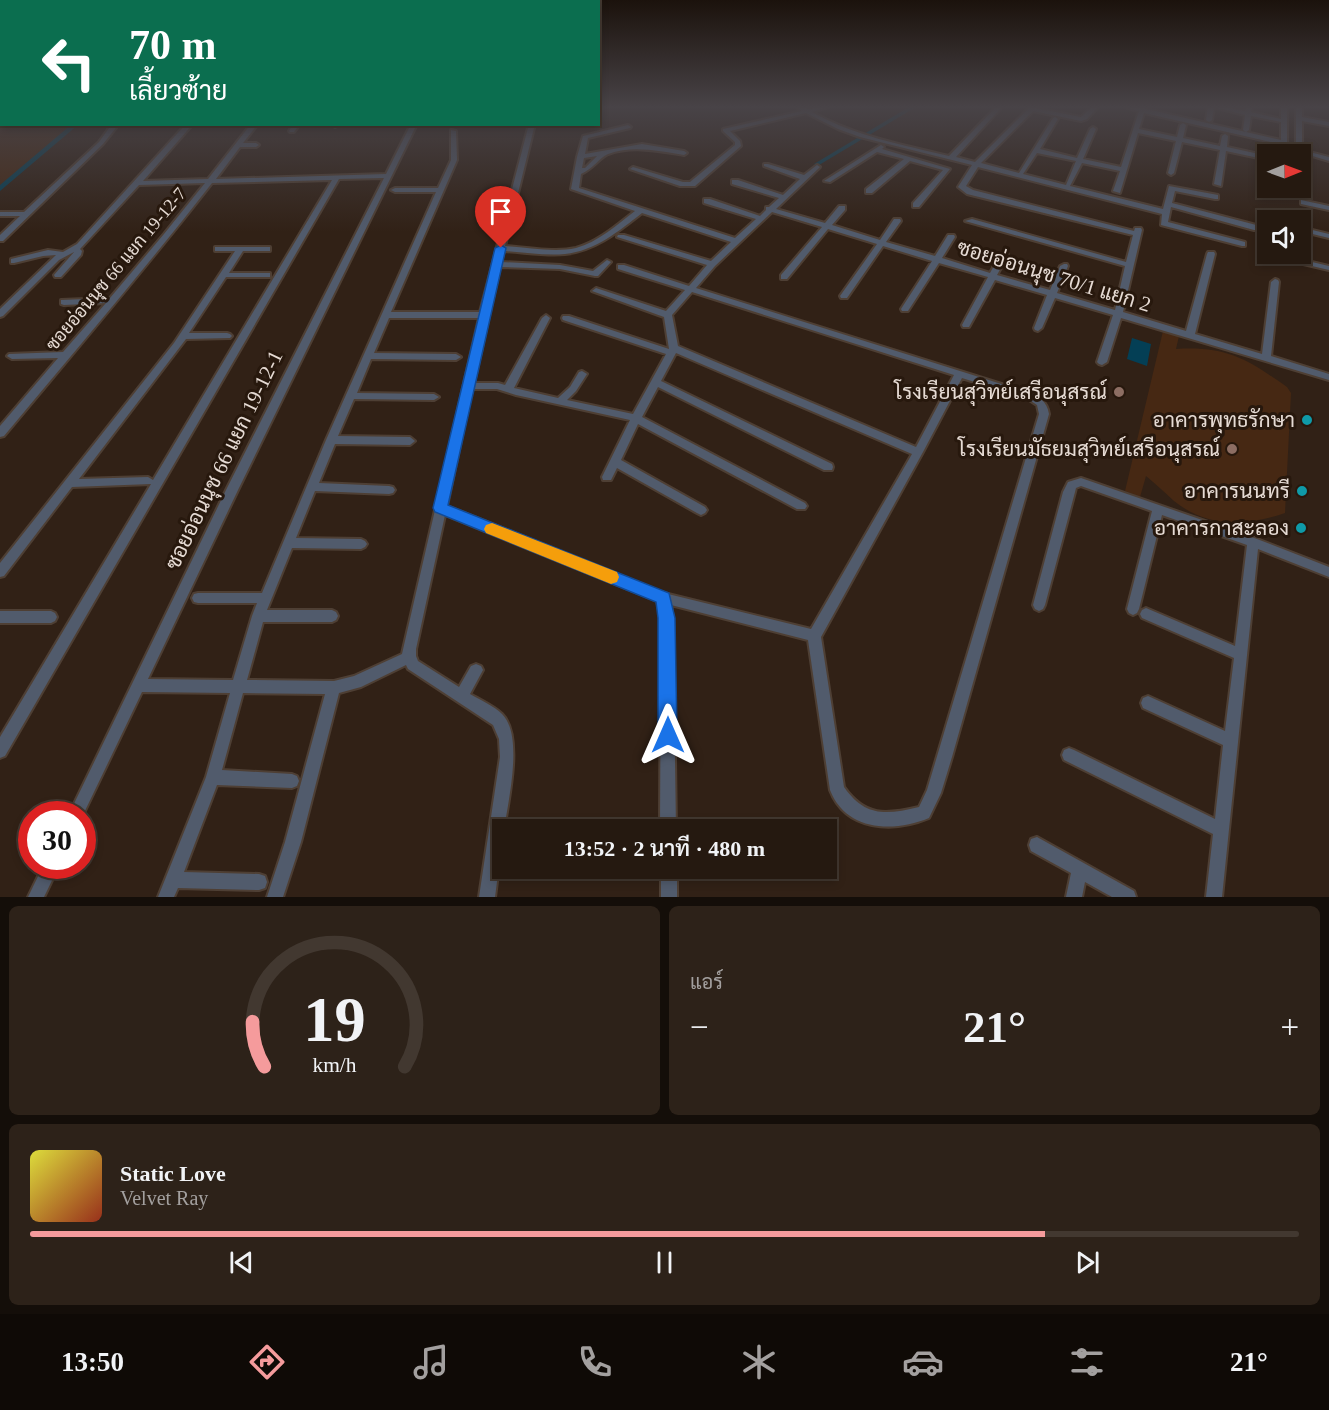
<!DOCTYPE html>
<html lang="th">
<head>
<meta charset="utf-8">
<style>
	:root { --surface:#251910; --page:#2d2219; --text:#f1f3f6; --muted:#a3a09f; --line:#423830; --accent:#f59b9c }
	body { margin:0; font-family:"Times New Roman",Sarabun,serif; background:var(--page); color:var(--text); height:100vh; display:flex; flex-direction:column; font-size:22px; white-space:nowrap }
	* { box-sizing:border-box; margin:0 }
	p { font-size:20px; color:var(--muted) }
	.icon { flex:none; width:33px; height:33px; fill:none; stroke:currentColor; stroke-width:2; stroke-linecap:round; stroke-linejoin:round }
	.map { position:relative; height:897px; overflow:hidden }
	.drawer { display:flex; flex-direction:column; gap:9px; padding:9px; background:#140e09; flex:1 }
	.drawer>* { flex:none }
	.hud { position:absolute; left:0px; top:0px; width:600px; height:126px; box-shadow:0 3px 9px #0003,0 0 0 2px var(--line); background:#0b6e4f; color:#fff; overflow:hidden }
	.needle { width:39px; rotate:89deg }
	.fabs { position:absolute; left:1257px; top:144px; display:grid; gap:12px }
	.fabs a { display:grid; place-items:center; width:54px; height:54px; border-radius:0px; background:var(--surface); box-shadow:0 3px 9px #0003,0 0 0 2px var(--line); font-size:30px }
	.speed { position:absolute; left:18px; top:801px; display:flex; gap:12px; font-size:30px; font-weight:700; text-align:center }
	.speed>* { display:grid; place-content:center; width:78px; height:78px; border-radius:50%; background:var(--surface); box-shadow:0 3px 9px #0003,0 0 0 2px var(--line); line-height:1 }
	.speed .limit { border:9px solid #d22; background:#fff; color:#111 }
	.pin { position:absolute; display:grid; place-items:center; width:51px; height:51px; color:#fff; margin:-62px -26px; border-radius:50% 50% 50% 0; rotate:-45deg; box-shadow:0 0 6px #0007 }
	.pin .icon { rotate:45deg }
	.me { position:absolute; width:66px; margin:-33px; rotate:0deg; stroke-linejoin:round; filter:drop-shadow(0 0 4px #0008) }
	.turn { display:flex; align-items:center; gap:21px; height:126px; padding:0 30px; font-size:27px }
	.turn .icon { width:78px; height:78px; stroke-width:2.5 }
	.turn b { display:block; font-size:42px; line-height:51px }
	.big { font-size:45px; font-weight:600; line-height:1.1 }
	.drawer .card { flex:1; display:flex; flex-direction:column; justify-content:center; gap:9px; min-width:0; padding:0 21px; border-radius:9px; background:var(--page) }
	.drawer .dial { align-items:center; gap:0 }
	.dial svg { height:156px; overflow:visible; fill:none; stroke:var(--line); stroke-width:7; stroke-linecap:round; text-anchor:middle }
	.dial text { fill:var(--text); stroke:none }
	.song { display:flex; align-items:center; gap:18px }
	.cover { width:72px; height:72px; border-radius:9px; background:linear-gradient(135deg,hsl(60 70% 55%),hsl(10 70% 35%)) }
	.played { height:6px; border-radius:3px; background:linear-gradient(90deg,var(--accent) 80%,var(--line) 80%) }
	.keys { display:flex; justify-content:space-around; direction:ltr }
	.heat { display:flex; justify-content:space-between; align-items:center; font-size:33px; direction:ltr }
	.drawer .tiles { flex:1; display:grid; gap:9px; grid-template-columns:1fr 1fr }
	.card:last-child { grid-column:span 2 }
	.trip { position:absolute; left:492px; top:819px; width:345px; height:60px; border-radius:0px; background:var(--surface); box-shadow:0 3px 9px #0003,0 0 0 2px var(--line); font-weight:600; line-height:60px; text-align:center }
	.dock { display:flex; height:96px; justify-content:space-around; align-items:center; background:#0f0a06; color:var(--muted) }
	.dock .icon { width:42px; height:42px }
	.dock .current { color:var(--accent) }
	.dock b { font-size:27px; color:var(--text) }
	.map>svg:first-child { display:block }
</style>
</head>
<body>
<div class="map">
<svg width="1329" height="897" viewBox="0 0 1329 897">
	<rect width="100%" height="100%" fill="#312116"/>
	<g fill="#462813">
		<path d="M0,107L2,124L76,125L0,189Z"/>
		<path d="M1163,331L1179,336L1176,349C1227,346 1247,359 1287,387L1291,393L1285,513C1247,526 1207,528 1174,501C1165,493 1156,484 1146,476L1140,497L1125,491Z"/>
	</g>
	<path fill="#043f55" d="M1132,338L1151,344L1147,366L1127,359Z"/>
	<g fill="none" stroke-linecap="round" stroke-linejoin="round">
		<g fill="#043f55" fill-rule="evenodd">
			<path d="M909,107H916L819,165L814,164Z"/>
			<path d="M72,124H79L0,191V185Z"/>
		</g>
		<g stroke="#4e3f34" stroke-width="4">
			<g id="minor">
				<path d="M598,107H605L598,109Z"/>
				<path d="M797,107H804L808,109L828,107L812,112C854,136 903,145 949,156L996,107H1002L956,157L975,162L1030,107L1081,117L1092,107H1098L1087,119L1081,121L1033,111L981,163L1019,173L1053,118L1055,117L1058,119L1040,149L1077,158L1090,129L1093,127L1096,129L1083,159L1121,167L1139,111L1125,107L1142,108L1281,140V122L1251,116L1249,130L1246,132L1243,130L1245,115L1214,107L1212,120L1209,122L1206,120L1208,107H1224L1245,111L1246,107H1252L1251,112L1281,119V107H1287V143L1284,145L1144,113L1139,129L1177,137L1180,125L1183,123L1186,125L1183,138L1220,146L1222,136L1225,134L1228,136L1227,147L1268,156V160L1226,151L1221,186L1214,184L1220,150L1182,142L1174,173L1171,175L1168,173L1176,141L1138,133L1120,193L1113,191L1120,171L1082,163L1070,186L1163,209L1169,186L1218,195V199H1215L1175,191L1172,203L1260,226V230H1254L1171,207L1168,222L1245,242V246H1242L1161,225L1162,214L978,167L966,186L973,190L1134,231L1135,228H1141L1142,230L1123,312L1186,331L1207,254L1208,252H1214L1215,254L1195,334L1262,354L1271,282L1275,279L1278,280L1279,282L1271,356L1329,374V380L1121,318L1107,362L1102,365L1099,364L1097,362L1113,315L1055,298L1042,328L1038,331L1035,330L1034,328L1047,295L995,280L969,327H963L962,325L988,277L939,263L908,311H902L901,309L932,261L883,246L847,298H841L840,296L877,244L828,229L787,279H781V275L822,227L772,212L715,266L696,288L1027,392C1039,396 1047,401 1049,414L952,757L941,793L929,818C893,833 846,831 830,790L808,640L671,605L673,618L676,830H660L661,618L657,601L445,515L416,649V656L418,661L459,687L471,666L476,664L481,666L483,670L470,694C480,700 494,706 502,714C524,736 508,801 504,830H502V843L495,897H479L500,757L499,739L493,725L408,669L406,665L361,687L339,693L301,842L283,897H267L285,842L325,694L243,693L222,770L292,774L297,776L299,781L297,786L292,788L217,785L184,872L259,874L265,876L267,882L265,888L259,890L178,888L174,897H158L206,777L230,693L142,692L82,817V814H69L226,490L384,178L339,179L5,756L0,758V737L151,484L72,487L4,576L0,577V563L174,343L235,251H215V247H270V251H243L229,273H270V277H226L189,333H227L230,334L232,336L230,338L186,339L79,479L148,477L153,480L332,180L212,183C145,269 74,352 4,436L0,437V426L58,358L12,359L7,356L9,354L63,352L106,303L64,305L61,304V300L110,298L164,234L205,183L139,185L80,249L82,251L81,255L61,277H55L54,275L74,252L59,260L3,316L0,317V309L56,255L43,256L14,263H11V259L48,250L63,252L77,244L186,124H193L143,181L208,179L251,124H258L243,143H256L259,145L256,147H240L216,179L386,174L411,124H417L238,490L148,679L233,680L252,616L257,603H198L194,602L192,598L194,594L198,593H262L326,440L436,192H395L391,190L395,188H438L451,160V130L456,131L457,160L391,312H480L529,124H535L505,246C528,247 553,253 576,248C598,242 617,225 635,211L571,189L577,157L583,136L628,125L631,127L630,128L588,138L585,154L642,144L684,151L687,153L684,155C659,151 633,145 608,154C599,158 593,169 581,174L579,188L735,238L756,219L704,203V199H710L760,216L766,210V207H769L779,198L732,184V180H738L783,195L800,179L764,166V164H768L804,175L817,165L820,167L819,168L776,209L825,223L839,206H845V210L832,225L880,240L894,219H900L901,221L886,242L935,256L948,235H954L955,237L942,258L990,273L1001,253H1007L1008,255L997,275L1050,290L1060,266L1064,264H1067L1068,266L1057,293L1115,310L1125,266L965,221L972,219L1126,262L1133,235L967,194L958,187L972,165L860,137L838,129L806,113L730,131L740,141L741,146L695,186H680L630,169L633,167L683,182H690L735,145V142L723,131V129L802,111ZM1037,153L1076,161L1066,185L1023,174ZM597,156L585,168H582L584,158ZM642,213L731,242L711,261L624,235H618L617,237L707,265L689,286L624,265H618V269L685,290L666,311L599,289L596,288L592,291L664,317L669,349L569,316H563L562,318L563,320L666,354L633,414L567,400L576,391L587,374L582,371L579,372L570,387L558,398L514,388L550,318L546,315L542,318L505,385L498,383H474L500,267L560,269L595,276H598L611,262L607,260L593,271L560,265L501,262L504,251C524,252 545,256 565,254C595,251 619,231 642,213ZM692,292L954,375L916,447L678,346L672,315ZM389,318H479L402,654L354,676L334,681L247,680L263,622H332L336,620L338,616L336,612L332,610H267L292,548L361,549L365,547L367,544L365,541L361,539L296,538L315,491L389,494L393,493L395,490L393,487L389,486L319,483L335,444L410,445L415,441L410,437L338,436L354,399L434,400L439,397L434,394L357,393L371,359L456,360L461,357L456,354L374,353ZM676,353L912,454L811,629L664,593L447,506L472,389H497L516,395L630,420L602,477L603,480H611L617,468L697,513L701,515L705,513L707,510L705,507L621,460L638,424L797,509H805L807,506L805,503L642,417L658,387L824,470H832L833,467L832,464L661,381ZM962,378L1028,399L1037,405L1039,414L927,790L919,807C886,815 865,817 844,787L821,637L923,452Z"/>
				<path d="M1296,107H1302V117L1329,122V126L1302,121V150L1329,157V161L1296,151Z"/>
				<path d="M112,124H119L103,144L3,241H0V235L20,216H0V212H24L99,142Z"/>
				<path d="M293,124H300L294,132H290L289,131Z"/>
				<path d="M332,124H338V125L335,127Z"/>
				<path d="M881,145L884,147L882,149L950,169L919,207H913V203L943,170L910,161L872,193H866V189L904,159L877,152L830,182L824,181Z"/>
				<path d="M1267,186L1274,188L1273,196L1266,194Z"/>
				<path d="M1301,200L1329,206V210L1301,204Z"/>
				<path d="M1300,227L1329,234V238L1300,231Z"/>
				<path d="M1299,259L1329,266V270L1299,263Z"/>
				<path d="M1081,478L1257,539L1329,567V577L1258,549L1222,897H1206L1213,834L1064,760L1062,755L1064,750L1069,748L1074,750L1215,819L1223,745L1143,708L1141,703L1143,698L1148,696L1225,731L1234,658L1142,618L1140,614L1142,610L1146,608L1235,646L1247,545L1162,515L1139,609L1137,613L1133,615L1129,613L1127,609L1152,511L1081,486L1076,488L1075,492L1045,605L1043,609L1039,611L1035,609L1033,605L1063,492L1068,482Z"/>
				<path d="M0,611H51L55,613L57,617L55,621L51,623H0Z"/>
				<path d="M1037,837L1134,891L1136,897H1112L1085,882L1082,897H1066L1071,873L1031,851L1029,845L1031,839Z"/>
				<path d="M43,866H59L44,897H28Z"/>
				<rect x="661" y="868" width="16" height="29"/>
			</g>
		</g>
		<use href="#minor" fill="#515b6c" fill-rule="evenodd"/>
	</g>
	<linearGradient id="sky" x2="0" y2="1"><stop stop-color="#1b120c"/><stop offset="0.46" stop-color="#484347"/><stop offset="1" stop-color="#484347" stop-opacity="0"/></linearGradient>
	<rect width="1329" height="232" fill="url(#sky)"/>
	<path fill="#1a73e8" stroke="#114b97" stroke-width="1.5" d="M501,245L506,248L448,505L669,593L675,618L677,735L674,742L668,745L661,742L658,735V618L656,602L435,512L433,508L495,248Z"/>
	<path fill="#f59e0b" d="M492,523L617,572L619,577L617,582L611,584L486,533L484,529L486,525Z"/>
	<g fill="#8d6e63" stroke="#27180d" stroke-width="2">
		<circle cx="1119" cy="392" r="6"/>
		<circle cx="1232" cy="449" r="6"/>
	</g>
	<g fill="#0f9aa8" stroke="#27180d" stroke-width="2">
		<circle cx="1307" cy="420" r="6"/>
		<circle cx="1302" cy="491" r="6"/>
		<circle cx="1301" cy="528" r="6"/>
	</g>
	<g text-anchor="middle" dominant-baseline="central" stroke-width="6" stroke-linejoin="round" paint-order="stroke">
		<g font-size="18" fill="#e6dbd4" stroke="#27180d">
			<text transform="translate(116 269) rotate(-50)">ซอยอ่อนนุช 66 แยก 19-12-7</text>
		</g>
		<g font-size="21" fill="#e6dbd4" stroke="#27180d">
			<text transform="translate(1054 276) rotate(17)">ซอยอ่อนนุช 70/1 แยก 2</text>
			<text transform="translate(224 460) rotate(-64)">ซอยอ่อนนุช 66 แยก 19-12-1</text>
		</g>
		<g font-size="21" fill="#e6dbd4" stroke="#27180d" text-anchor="end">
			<text x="1107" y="392">โรงเรียนสุวิทย์เสรีอนุสรณ์</text>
			<text x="1295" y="420">อาคารพุทธรักษา</text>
			<text x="1220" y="449">โรงเรียนมัธยมสุวิทย์เสรีอนุสรณ์</text>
			<text x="1290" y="491">อาคารนนทรี</text>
			<text x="1289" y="528">อาคารกาสะลอง</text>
		</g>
	</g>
</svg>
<div class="fabs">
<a><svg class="needle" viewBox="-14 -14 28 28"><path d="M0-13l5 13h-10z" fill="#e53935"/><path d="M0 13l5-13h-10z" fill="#a3a09f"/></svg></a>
<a><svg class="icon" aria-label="sound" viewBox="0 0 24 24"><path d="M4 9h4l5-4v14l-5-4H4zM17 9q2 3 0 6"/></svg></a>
</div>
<div class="speed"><div class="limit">30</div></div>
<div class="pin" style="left:501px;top:248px;background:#d93025"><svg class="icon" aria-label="arrive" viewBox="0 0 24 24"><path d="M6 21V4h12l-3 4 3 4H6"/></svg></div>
<svg class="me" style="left:668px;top:735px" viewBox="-20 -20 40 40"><path d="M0-17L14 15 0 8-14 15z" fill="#1a73e8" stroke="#fff" stroke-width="4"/></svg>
<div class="trip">13:52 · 2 นาที · 480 m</div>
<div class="hud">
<div class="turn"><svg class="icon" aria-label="left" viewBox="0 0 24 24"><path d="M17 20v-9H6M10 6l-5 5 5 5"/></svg><div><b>70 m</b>เลี้ยวซ้าย</div></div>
</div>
</div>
<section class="drawer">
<div class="tiles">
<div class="card dial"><svg viewBox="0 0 100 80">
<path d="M14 69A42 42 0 1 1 86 69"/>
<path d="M14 69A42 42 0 0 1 8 46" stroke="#f59b9c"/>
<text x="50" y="56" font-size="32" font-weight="700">19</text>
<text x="50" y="72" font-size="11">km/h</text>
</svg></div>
<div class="card"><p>แอร์</p>
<div class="heat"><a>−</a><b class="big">21°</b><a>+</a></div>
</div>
<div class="card">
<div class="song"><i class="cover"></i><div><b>Static Love</b><p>Velvet Ray</p></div></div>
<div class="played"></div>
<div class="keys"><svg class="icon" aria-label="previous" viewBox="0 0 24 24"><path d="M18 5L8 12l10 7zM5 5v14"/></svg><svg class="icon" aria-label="pause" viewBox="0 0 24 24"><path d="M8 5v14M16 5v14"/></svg><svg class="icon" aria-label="next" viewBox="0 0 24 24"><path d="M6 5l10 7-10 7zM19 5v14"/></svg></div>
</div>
</div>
</section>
<nav class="dock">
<b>13:50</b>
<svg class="icon current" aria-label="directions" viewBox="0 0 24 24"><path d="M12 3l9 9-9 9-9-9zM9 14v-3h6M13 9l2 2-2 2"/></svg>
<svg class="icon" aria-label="music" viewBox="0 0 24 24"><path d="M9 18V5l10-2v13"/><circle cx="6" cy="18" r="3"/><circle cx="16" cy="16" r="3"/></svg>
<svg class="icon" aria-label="phone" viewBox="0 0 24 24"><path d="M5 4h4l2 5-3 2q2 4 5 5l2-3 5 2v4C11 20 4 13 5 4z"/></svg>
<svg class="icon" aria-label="climate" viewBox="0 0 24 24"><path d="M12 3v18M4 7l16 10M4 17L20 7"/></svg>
<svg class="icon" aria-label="car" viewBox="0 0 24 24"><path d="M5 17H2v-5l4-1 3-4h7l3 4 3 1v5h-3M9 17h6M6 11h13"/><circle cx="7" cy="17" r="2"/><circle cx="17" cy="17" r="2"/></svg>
<svg class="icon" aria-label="filters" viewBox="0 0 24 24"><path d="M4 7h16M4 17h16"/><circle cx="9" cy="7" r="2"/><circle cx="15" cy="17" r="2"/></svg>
<b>21°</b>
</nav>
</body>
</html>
